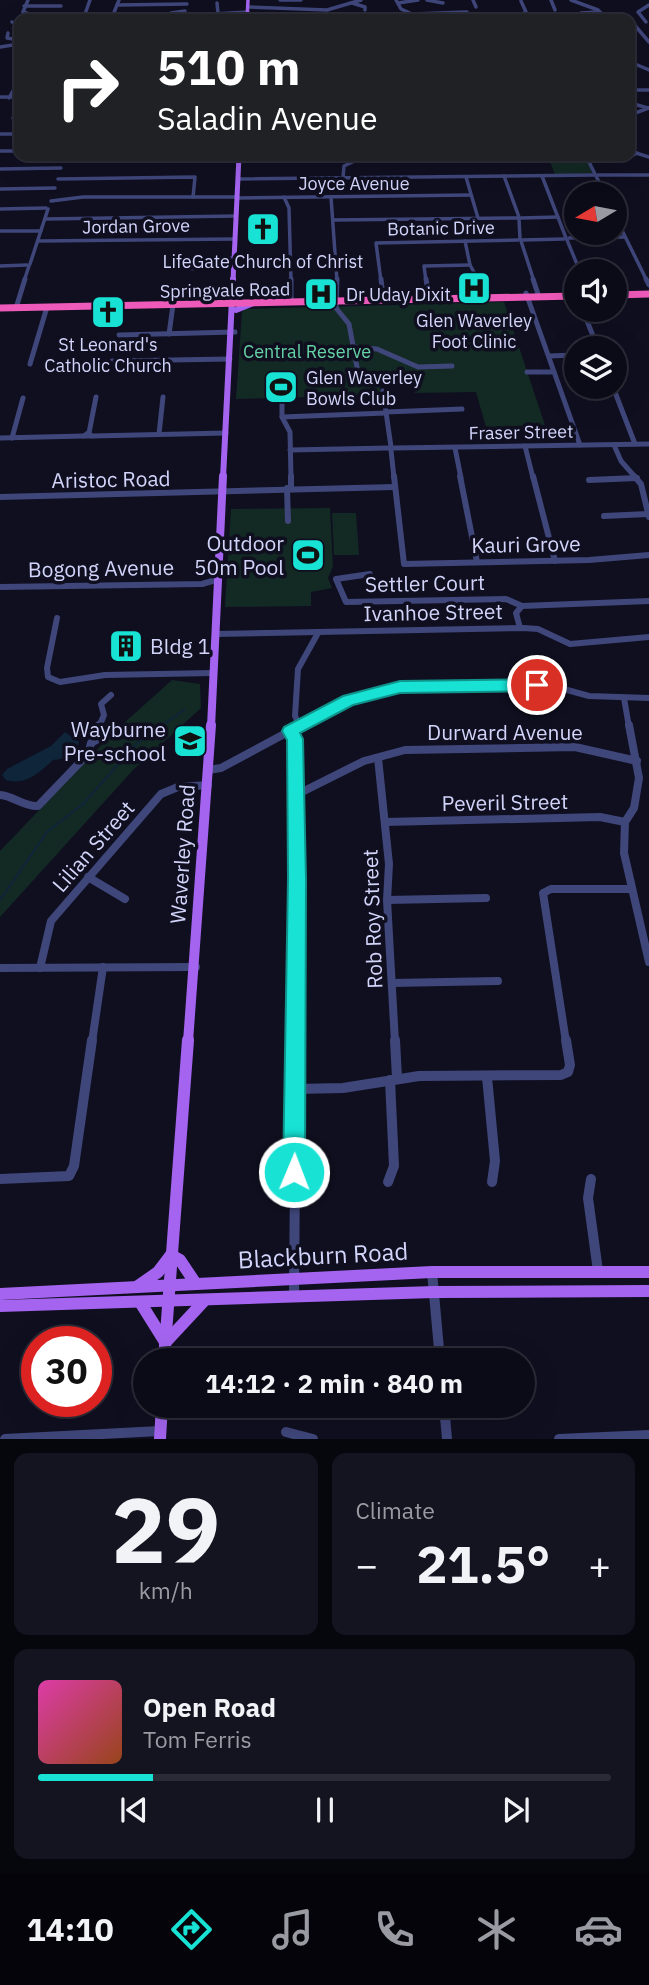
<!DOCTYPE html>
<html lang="en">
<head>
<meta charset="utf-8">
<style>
	:root { --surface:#0b0b18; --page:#141421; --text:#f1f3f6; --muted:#9a9ba2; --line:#2b2b37; --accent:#17e2d4 }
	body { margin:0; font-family:"IBM Plex Sans",sans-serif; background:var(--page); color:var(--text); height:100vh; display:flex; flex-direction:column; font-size:26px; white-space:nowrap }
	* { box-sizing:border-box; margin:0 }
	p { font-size:23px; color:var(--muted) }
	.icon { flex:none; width:38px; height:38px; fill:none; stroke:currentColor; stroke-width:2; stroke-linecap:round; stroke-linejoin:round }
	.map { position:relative; height:1439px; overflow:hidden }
	.side { display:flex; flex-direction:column; gap:14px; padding:14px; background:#06060d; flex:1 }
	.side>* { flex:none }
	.hud { position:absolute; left:14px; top:14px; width:621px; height:147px; border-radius:14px; box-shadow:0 7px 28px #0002,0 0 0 2px var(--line); background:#202124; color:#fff; overflow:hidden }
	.needle { width:46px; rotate:260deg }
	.controls { position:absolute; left:564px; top:182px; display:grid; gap:14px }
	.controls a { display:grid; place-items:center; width:63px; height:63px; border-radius:50%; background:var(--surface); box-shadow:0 7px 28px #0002,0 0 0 2px var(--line); font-size:35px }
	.speed { position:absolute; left:21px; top:1326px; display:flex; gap:14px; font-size:35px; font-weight:700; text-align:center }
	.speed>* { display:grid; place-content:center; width:91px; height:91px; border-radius:50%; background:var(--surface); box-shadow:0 7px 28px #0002,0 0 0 2px var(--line); line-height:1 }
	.speed .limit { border:10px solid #d22; background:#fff; color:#111 }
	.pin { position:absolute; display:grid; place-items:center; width:60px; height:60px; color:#fff; margin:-30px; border:4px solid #fff; border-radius:50%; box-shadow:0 2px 7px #0007 }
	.me { position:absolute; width:77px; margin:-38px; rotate:1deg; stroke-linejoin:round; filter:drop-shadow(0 0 5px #0008) }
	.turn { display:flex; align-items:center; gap:24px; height:147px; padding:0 28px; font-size:32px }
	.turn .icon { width:91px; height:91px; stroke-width:2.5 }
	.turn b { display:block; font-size:49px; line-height:60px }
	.big { font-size:52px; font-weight:700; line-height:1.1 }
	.side .widget { flex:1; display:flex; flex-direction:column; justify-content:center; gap:10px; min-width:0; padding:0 24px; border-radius:14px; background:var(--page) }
	.side .dial { align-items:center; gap:0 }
	.dial b { font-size:91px; line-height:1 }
	.song { display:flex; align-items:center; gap:21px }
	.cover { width:84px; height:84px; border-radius:10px; background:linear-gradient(135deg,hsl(320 70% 55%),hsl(20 70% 35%)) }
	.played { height:7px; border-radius:4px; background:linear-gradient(90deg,var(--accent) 20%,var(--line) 20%) }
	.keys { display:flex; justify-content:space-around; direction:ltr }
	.heat { display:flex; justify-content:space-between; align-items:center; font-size:38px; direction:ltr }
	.side .tiles { flex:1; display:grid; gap:14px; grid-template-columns:1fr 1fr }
	.widget:last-child { grid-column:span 2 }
	.trip { position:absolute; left:133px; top:1348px; width:402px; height:70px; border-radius:35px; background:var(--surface); box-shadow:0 7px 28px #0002,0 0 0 2px var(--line); font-weight:700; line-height:70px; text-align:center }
	.menu { display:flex; height:112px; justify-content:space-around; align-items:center; background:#04040a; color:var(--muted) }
	.menu .icon { width:49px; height:49px }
	.menu .active { color:var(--accent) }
	.menu b { font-size:32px; color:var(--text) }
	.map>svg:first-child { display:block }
</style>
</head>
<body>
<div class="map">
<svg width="649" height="1439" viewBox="0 0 649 1439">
	<rect width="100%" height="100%" fill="#0f0f20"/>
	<g fill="#132924">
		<path d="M548,156H585L593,173L555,175Z"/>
		<path d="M504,302L545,425L486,427L476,392L415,393L412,385L380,386L382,395L236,399L242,312L245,309Z"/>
		<path d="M330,508L333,566L328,578L332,588L311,592V606L225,607L231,509Z"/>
		<path d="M332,513H356L359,555H334Z"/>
		<path d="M172,680L200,684L201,708L133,770L0,917V851L115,731Z"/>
	</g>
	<path fill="#0e253a" d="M65,732L79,742C77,754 65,759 53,760C40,772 26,786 6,780L2,775L7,769L51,746Z"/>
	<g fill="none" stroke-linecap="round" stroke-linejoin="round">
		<path stroke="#0e253a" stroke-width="2" d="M0,900L47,832L83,804L135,745L185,709"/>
		<g stroke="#3f467a" stroke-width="3.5">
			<path d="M28,0L23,12L46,19"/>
			<path d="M280,0H301"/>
			<path d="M396,0L401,9L423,19"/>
			<path d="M427,0L443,3"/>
			<path d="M473,0L476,7"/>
			<path d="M551,0L555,10"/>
			<path d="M571,0L598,10L607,19"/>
			<path d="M217,3L218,13"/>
			<path d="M352,3L365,7V10"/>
			<path d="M398,3L418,0"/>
			<path d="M117,5L187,4"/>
			<path d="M24,6H61"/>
			<path d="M248,7L327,10L361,0"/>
			<path d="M171,13L185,11"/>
			<path d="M581,13L598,12"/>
			<path d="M412,14L467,12"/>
			<path d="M74,19L85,14L90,0"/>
			<path d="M116,19L113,15L119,0"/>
			<path d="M144,19L150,18"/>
			<path d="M189,19L212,14L248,12"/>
			<path d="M512,19L526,12L521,1"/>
			<path d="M12,22L19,25"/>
			<path d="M632,22L649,42"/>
			<path d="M646,22L638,12L649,5"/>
			<path d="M8,33L7,38L19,40"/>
			<path d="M0,47L19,44"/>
			<path d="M630,62L649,70"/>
			<path d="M630,90H649"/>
			<path d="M0,97H19"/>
			<path d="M9,98L14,89L19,87"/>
			<path d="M630,103L648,108"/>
			<path d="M19,110L13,118L19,121"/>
			<path d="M630,115L649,108"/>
			<path d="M0,134H19"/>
			<path d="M0,151H19"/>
			<path d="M630,151L649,157"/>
			<path d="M338,156L352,160"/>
			<path d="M431,156L442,161H453"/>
			<path d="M485,156L494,160H528"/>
			<path d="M586,156L595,174"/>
			<path d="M64,160L239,159"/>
			<path d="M624,160L637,153"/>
			<path d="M0,169L61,168"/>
			<path d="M598,175H649"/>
			<path d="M504,176L519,217"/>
			<path d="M542,176L566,238"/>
			<path d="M596,176L605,194"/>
			<path d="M466,177L478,218"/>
			<path d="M343,178L344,166L363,157L429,156"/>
			<path d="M58,179L195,177L193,197"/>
			<path d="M238,179L594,175"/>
			<path d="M0,189L55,188"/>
			<path d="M284,197L289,208L291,281"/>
			<path d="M331,197L337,281"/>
			<path d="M237,198L471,195"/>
			<path d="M51,201L83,197H237"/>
			<path d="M0,209L46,208"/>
			<path d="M614,214L647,281"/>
			<path d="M521,218L558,217"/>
			<path d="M45,219L236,216"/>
			<path d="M519,219L520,239"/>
			<path d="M333,220L517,218"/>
			<path d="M0,231H41"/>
			<path d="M569,238L624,237"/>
			<path d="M522,240L564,239"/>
			<path d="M567,240L579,269L577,271"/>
			<path d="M38,241L235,239"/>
			<path d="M465,241L470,265L475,274"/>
			<path d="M521,241L534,281"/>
			<path d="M210,259V267L207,269L174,268L178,258H234"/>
			<path d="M30,264L48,209"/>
			<path d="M0,266L27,265"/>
			<path d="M24,281L29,266"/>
			<path d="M381,281L376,243L518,240"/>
			<path d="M426,281L424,266L470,265"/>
		</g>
		<g stroke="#3f467a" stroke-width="5">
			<path d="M291,279V299"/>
			<path d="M337,279L336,308L349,324L357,367"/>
			<path d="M381,279L383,297"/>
			<path d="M426,279L429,296"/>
			<path d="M533,279L539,297"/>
			<path d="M646,279L649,285"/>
			<path d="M526,293L580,445"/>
			<path d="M16,308L25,279"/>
			<path d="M587,321L598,348"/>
			<path d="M169,334L173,305"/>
			<path d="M119,335L235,332"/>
			<path d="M353,347L377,349L418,367L452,366"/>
			<path d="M549,356L576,355"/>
			<path d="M112,361L230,359"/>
			<path d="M30,364L47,307"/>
			<path d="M527,372H554"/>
			<path d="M613,387L635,444"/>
			<path d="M383,391L391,447"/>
			<path d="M282,397V417L290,432L291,478"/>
			<path d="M386,412L462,409"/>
			<path d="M282,417L386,413"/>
			<path d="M88,433L92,436H84Z"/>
			<path d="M89,433L96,397"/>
			<path d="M159,434L163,397"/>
			<path d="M92,436L226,433"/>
			<path d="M0,438L84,436"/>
			<path d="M12,438L23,398"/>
			<path d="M614,445L621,461L636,478"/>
			<path d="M525,446L533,478"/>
			<path d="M394,448L649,444"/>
			<path d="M455,448L461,478"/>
			<path d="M290,450L388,448"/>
			<path d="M391,450L394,478"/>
		</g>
		<g stroke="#3f467a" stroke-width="6">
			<path d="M291,476V488"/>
			<path d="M394,476L404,564L589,560L649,555"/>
			<path d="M460,476L477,562"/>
			<path d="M533,476L555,561"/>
			<path d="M634,476L641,484L649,517"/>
			<path d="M589,480L637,478"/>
			<path d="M287,488L288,521"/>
			<path d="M0,497L395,487"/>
			<path d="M604,516L648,514"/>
			<path d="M370,574L336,579L346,602L506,599L522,606L649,601"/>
			<path d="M0,587L202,584L219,579"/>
			<path d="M57,618L47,668L48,677L60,682L105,675L213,673"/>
			<path d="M520,628L516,613L522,606"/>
			<path d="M215,634L524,628L538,629L570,644L649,637"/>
			<path d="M624,698L629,727"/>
			<path d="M300,726L295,716L298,669L318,633"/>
			<path d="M99,727L104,715L101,704L111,695"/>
			<path d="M298,727L349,700L400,687L549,685L589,696L649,698"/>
		</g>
		<g stroke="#3f467a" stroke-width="8">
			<path d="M629,725L639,778L634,808L625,822L624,853L649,962"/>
			<path d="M290,731L295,739L296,1042"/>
			<path d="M378,758L389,864L387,900L395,1042"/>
			<path d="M208,770L221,768L301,725"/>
			<path d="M0,795C14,796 24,807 38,806L88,754L91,743L101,737L99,725"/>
			<path d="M296,795L364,761L405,750L575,747L637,761"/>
			<path d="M385,822L600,817L625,822"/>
			<path d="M88,877L125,899"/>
			<path d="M387,900L486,898"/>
			<path d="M0,968L196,967"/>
			<path d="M40,968L51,921L161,794L178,787L208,785"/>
			<path d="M392,983L498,981"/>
			<path d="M92,1042L103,967"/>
			<path d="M566,1042L543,893L551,889H632"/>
		</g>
		<g stroke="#3f467a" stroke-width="10">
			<path d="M395,1040L397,1078"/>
			<path d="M487,1077L495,1161L492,1182"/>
			<path d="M295,1089L343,1088L419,1076L561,1075L568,1072L570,1065L566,1040"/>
			<path d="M0,1179L69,1176L74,1166L92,1040"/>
			<path d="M591,1179L588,1198L598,1271"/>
			<path d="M388,1182L394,1166L390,1080"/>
			<path d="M432,1272L440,1360"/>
			<path d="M294,1297L296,1040"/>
			<path d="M444,1405L447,1439"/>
			<path d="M286,1432L313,1439"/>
			<path d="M5,1439L160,1431"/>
			<path d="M559,1439L649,1435"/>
		</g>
		<path stroke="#a464ef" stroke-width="3.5" d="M247,19L248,0"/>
		<path stroke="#a464ef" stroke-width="5" d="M233,281L239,156"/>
		<g stroke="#a464ef" stroke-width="6">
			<path d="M236,310L251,304"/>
			<path d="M223,478L233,279"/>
		</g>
		<path stroke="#a464ef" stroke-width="8" d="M211,727L223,476"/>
		<path stroke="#a464ef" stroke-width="10" d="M188,1042L211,725"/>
		<g stroke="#a464ef" stroke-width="12">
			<path d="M171,1255L180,1260L196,1284"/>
			<path d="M138,1286L158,1272L171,1255"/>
			<path d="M0,1294L432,1272H649"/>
			<path d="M140,1302L165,1342"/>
			<path d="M0,1306L434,1292L649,1291"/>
			<path d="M165,1343L205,1300"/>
			<path d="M164,1360L188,1040"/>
			<path d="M160,1439L162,1405"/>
		</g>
		<g stroke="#ee5aba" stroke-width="7">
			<path d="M614,295L649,294"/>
			<path d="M0,308L576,296"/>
		</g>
	</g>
	<path fill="#17e2d4" stroke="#0f938a" stroke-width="2" d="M537,679L544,685L537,691L400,693L353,705L300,733L303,739L306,879L305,1172L302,1180L294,1183L286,1180L283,1172L288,879L287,740L282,731L284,727L343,696L400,681Z"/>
	<defs>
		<g id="church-square" transform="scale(1.75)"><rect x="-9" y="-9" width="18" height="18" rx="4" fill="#17e2d4" stroke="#0f0f20"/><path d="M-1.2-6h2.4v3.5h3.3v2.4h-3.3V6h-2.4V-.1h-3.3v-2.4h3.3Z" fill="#111"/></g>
		<g id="hospital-square" transform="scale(1.75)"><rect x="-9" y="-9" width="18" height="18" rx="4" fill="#17e2d4" stroke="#0f0f20"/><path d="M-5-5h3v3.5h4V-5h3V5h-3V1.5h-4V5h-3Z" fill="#111"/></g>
		<g id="stadium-square" transform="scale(1.75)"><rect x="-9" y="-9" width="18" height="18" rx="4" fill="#17e2d4" stroke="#0f0f20"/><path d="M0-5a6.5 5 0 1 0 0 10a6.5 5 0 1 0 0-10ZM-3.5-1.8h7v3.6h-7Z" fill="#111"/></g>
		<g id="building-square" transform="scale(1.75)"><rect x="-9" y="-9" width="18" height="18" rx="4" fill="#17e2d4" stroke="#0f0f20"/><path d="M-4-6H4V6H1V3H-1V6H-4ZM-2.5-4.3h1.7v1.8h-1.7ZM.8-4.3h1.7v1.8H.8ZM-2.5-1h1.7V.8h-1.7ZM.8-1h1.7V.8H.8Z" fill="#111"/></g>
		<g id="school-square" transform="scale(1.75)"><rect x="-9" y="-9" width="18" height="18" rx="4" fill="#17e2d4" stroke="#0f0f20"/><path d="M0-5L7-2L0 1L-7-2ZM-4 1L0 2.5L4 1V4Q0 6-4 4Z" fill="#111"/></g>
	</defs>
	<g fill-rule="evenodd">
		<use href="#church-square" x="263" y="229"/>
		<use href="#hospital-square" x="474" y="288"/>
		<use href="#hospital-square" x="321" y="294"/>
		<use href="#church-square" x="108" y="312"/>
		<use href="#stadium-square" x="281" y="387"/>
		<use href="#stadium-square" x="308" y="555"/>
		<use href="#building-square" x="126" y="646"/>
		<use href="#school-square" x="190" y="741"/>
	</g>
	<g text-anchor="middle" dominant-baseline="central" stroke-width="7" stroke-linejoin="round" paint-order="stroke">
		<g font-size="18" fill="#d2d4fa" stroke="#0f0f20">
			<text x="354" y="183">Joyce Avenue</text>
			<text transform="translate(136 226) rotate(-1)">Jordan Grove</text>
			<text transform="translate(441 228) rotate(-1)">Botanic Drive</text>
			<text transform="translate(225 290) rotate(-1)">Springvale Road</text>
			<text transform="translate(521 432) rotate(-1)">Fraser Street</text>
		</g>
		<g font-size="18" fill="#d2d4fa" stroke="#0f0f20">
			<text x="263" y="261">LifeGate Church of Christ</text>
			<text x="346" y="294" text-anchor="start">Dr Uday Dixit</text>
			<text x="474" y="320">Glen Waverley<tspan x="474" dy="21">Foot Clinic</tspan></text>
			<text x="108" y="344">St Leonard's<tspan x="108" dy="21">Catholic Church</tspan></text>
			<text x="306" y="377" text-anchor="start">Glen Waverley<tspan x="306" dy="21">Bowls Club</tspan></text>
		</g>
		<g font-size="18" fill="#66d3a5" stroke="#0f0f20">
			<text x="307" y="351">Central Reserve</text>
		</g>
		<g font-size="21" fill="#d2d4fa" stroke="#0f0f20">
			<text transform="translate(111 479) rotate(-1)">Aristoc Road</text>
			<text transform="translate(526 544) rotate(-1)">Kauri Grove</text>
			<text transform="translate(101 568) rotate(-1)">Bogong Avenue</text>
			<text transform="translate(425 583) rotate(-1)">Settler Court</text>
			<text transform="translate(433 612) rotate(-1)">Ivanhoe Street</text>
			<text x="505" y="732">Durward Avenue</text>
			<text transform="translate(505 802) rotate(-1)">Peveril Street</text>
			<text transform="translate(93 846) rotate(-49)">Lilian Street</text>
			<text transform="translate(182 854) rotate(-86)">Waverley Road</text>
			<text transform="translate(372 919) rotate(-92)">Rob Roy Street</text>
		</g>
		<g font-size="21" fill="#d2d4fa" stroke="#0f0f20" text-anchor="end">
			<text x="284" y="543">Outdoor<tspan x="284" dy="24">50m Pool</tspan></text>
			<text x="150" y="646" text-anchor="start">Bldg 1</text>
			<text x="166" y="729">Wayburne<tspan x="166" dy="24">Pre-school</tspan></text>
		</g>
		<g font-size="24" fill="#d2d4fa" stroke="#0f0f20">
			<text transform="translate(323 1255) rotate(-3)">Blackburn Road</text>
		</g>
	</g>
</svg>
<div class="controls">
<a><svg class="needle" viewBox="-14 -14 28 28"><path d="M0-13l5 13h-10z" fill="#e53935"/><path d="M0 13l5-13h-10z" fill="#9a9ba2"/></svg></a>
<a><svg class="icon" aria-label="sound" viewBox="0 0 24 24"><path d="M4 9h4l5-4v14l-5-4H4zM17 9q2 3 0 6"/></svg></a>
<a><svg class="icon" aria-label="layers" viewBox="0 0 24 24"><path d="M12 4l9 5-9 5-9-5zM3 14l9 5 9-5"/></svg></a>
</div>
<div class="speed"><div class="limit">30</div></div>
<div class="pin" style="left:537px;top:685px;background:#d93025"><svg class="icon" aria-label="arrive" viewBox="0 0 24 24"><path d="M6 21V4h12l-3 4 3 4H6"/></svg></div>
<svg class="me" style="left:294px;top:1172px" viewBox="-20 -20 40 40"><circle r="17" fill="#17e2d4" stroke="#fff" stroke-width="3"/><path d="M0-11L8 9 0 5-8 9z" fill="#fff"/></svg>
<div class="trip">14:12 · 2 min · 840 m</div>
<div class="hud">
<div class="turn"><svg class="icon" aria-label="right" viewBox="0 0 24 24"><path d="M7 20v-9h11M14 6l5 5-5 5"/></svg><div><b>510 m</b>Saladin Avenue</div></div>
</div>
</div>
<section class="side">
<div class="tiles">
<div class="widget dial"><b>29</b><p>km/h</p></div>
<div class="widget"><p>Climate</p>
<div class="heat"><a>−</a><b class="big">21.5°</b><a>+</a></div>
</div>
<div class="widget">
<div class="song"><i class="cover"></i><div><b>Open Road</b><p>Tom Ferris</p></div></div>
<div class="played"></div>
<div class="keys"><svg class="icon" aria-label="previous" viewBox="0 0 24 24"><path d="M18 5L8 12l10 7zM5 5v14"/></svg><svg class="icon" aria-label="pause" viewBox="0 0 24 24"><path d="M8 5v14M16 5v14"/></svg><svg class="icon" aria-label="next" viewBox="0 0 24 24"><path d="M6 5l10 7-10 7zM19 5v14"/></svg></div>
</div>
</div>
</section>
<nav class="menu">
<b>14:10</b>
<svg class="icon active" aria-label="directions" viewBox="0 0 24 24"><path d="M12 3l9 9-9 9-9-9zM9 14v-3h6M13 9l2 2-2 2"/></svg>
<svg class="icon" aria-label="music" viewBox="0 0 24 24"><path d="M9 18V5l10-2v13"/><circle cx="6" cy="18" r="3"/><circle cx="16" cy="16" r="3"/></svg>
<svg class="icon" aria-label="phone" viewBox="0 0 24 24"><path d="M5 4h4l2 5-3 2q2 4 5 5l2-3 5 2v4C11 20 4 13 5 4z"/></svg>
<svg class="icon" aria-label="climate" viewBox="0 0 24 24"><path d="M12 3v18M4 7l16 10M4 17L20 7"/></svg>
<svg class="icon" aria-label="car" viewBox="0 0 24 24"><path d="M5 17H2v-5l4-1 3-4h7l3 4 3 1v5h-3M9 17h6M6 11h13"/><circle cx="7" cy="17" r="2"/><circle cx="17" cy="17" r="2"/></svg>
</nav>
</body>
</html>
